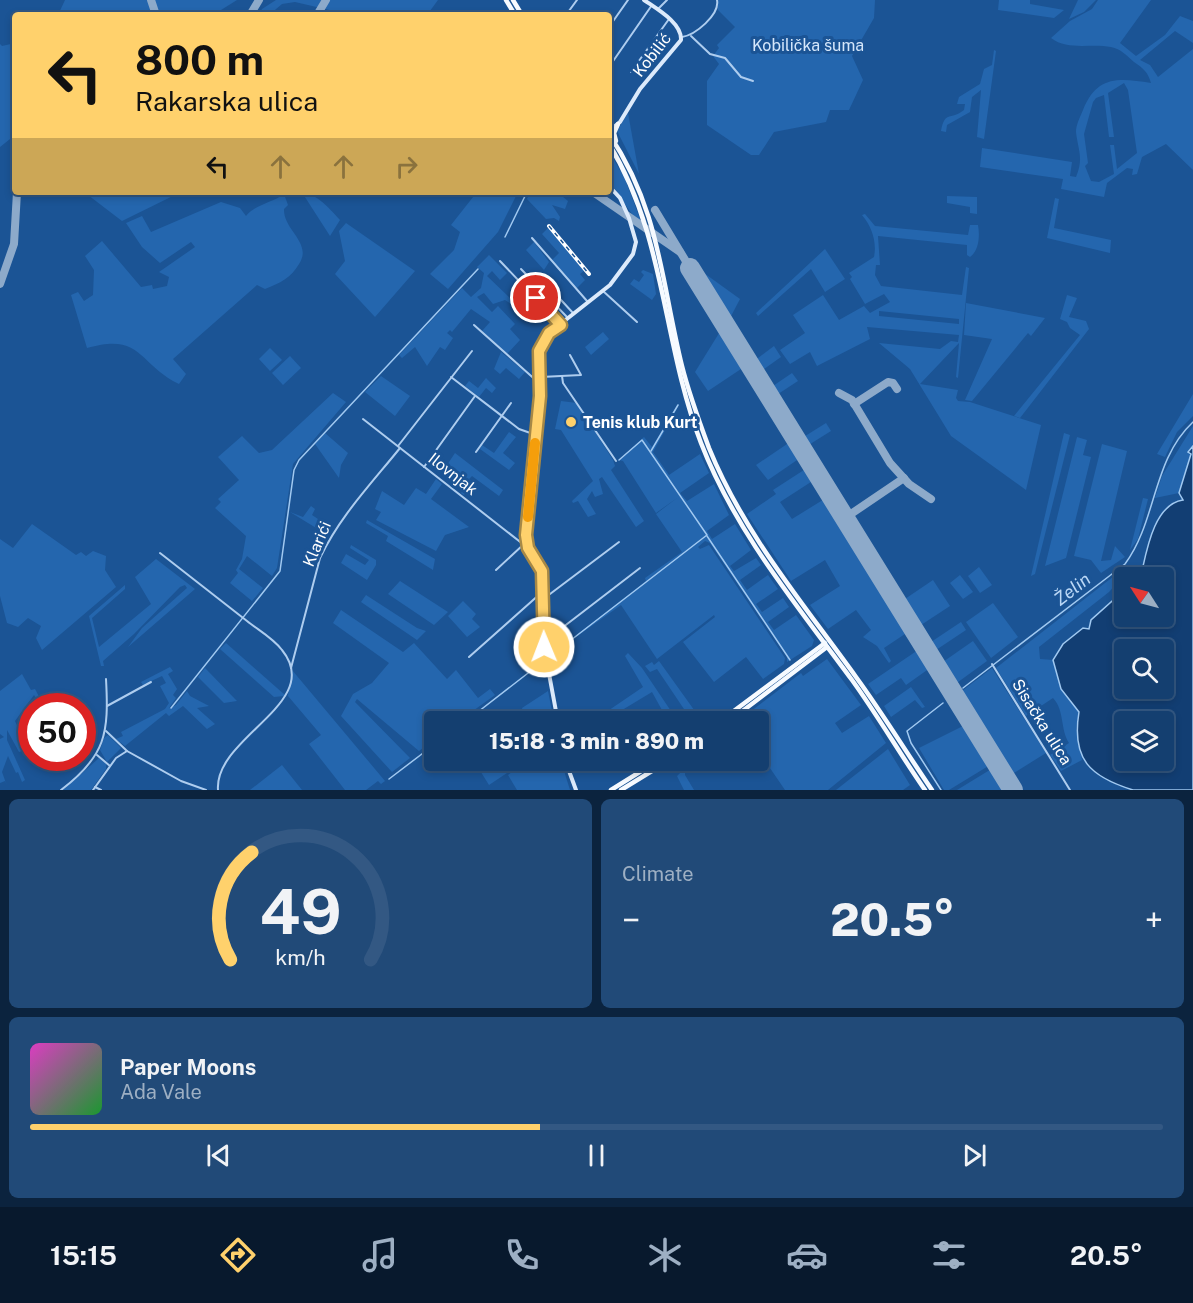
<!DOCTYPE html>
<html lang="en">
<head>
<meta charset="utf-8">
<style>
	:root { --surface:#143f70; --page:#214a78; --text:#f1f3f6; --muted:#9dafc3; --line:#335883; --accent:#ffd16c }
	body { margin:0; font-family:"Public Sans",sans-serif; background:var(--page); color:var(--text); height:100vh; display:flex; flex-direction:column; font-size:22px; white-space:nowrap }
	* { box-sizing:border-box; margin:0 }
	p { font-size:20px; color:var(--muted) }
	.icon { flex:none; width:33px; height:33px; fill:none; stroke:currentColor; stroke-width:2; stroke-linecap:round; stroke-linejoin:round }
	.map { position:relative; height:790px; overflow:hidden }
	.panel { display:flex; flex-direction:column; gap:9px; padding:9px; background:#0b233e; flex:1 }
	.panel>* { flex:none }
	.hud { position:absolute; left:12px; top:12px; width:600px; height:183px; border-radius:6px; box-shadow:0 3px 9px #0003,0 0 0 2px var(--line); background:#ffd16c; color:#111; overflow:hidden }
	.needle { width:39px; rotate:306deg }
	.controls { position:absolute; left:1114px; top:567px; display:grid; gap:12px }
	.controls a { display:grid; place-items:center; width:60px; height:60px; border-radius:6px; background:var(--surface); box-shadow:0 3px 9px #0003,0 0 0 2px var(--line); font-size:30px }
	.speed { position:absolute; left:18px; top:693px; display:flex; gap:12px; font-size:30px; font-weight:700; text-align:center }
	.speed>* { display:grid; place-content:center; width:78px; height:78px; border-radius:50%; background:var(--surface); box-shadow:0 3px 9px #0003,0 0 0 2px var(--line); line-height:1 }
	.speed .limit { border:9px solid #d22; background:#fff; color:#111 }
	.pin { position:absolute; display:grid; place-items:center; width:51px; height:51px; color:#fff; margin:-26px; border:3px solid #fff; border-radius:50%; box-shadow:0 2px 6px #0007 }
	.me { position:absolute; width:66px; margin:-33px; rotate:359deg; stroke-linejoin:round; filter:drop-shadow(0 0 4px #0008) }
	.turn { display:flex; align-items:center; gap:21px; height:126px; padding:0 24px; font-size:27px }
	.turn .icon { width:78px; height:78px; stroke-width:2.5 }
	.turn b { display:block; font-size:42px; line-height:51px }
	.lanes { display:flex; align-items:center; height:57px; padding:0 24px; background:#0003; justify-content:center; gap:30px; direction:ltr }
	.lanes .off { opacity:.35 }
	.big { font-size:45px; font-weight:800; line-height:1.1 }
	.panel .widget { flex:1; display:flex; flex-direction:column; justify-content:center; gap:9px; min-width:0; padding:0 21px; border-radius:9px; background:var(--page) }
	.panel .dial { align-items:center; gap:0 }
	.dial svg { height:156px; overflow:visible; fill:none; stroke:var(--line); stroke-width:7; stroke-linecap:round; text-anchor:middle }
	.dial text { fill:var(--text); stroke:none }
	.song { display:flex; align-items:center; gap:18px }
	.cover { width:72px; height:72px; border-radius:9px; background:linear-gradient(135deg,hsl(310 70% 55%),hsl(130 70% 35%)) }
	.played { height:6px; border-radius:3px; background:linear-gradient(90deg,var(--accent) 45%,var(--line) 45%) }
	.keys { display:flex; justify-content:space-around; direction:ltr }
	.heat { display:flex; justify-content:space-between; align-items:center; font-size:33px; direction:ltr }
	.panel .tiles { flex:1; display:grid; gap:9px; grid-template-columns:1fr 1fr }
	.widget:last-child { grid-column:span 2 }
	.trip { position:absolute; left:424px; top:711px; width:345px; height:60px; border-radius:6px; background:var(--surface); box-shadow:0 3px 9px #0003,0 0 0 2px var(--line); font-weight:800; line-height:60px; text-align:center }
	.dock { display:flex; height:96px; justify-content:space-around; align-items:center; background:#08192d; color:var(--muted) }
	.dock .icon { width:42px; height:42px }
	.dock .active { color:var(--accent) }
	.dock b { font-size:27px; color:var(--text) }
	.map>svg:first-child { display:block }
</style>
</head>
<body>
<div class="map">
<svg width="1193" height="790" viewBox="0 0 1193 790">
	<rect width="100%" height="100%" fill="#1b5495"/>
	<g fill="#2466ae" fill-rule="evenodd">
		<path d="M65,0H237L213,15H58Z"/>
		<path d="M276,0H438L427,15H351L295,2L282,4L269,15H259L262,9Z"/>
		<path d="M718,0H875L874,18L852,56L863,80L849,110H830L826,122L774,132L759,155H751L707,125V81L719,64L713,56L719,48L717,45L735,27L718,10Z"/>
		<path d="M999,0H1030V4L1064,10L1054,18L998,10Z"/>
		<path d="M1078,0H1096L1084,12L1069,19Z"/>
		<path d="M1098,0H1151L1120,43L1136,56L1165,35L1180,16L1193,21V43L1175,31L1140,60L1150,65L1158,77L1193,49V170L1166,144L1142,157L1137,174L1132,175L1133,169L1127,168L1107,183L1104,197L1061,189L1063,179L980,167L982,148L1072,162L1070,176L1076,177C1084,158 1078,150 1076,132C1076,125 1080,117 1083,110C1097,75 1119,78 1151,83C1148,72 1143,68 1134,62C1126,55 1121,49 1111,47C1091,43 1068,51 1051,38L1070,21L1092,9ZM1124,83L1128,90L1137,153L1117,169L1114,145H1110L1114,174L1099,182L1091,181L1085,166L1088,163L1084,134L1093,102L1096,98L1104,95L1109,137H1114L1108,93Z"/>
		<path d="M15,43V135L0,147V44L2,46Z"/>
		<path d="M994,50L996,51L984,139L977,137L981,90L972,97L970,112L947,125L946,132L941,131C945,110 950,121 964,110L965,104H957L959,97L980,84L984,69L992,65Z"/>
		<path d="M628,113L639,174L617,131Z"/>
		<path d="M609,151L625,179L642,224C627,213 623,196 609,183Z"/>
		<path d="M84,192H181L122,221Z"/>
		<path d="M298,192C316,192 328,207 340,220L330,236L303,194Z"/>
		<path d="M477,192H518L498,232L448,289L430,274L454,250L460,232L451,225Z"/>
		<path d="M530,192H557L568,201L565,209L552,205L560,217L559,221L554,218L546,219L527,199Z"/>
		<path d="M284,194L288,205L284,209C283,230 313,243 299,264C291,278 280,283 265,289L257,285L173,359L186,374L179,384C138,364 142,332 87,348L71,295L78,292L84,301L93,295L94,270L85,256L102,241L141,287L152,285L153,289L167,286L169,277L159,272L195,247L191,242L160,263L142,247L126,223L142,216L151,232L221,202L240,208L246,216C256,204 272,203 284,194Z"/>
		<path d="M947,196L977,197V214L970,213V207L947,203Z"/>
		<path d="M1055,198L1059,199L1054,228L1111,240L1110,253L1047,238Z"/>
		<path d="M865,214L875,226L968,235L970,225H978C980,236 979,251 970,257L967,255V245L878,236L880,265H876L875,275L881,286L962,295L966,267L969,268L958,378L956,377L959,343L920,384L958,390L956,398L958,401L970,402L1041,425L1026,490L951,436L910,369L879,343L940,349L951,341L958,342L959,335L867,327L870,339L817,366L810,352L790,364L780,350L805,333L793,315L823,295L839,320L864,306L870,313L890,302L884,294L865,304L850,279L852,277L849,273L874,257C877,242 872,227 862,215ZM879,311L959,319V324L879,316Z"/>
		<path d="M346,223L415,271L375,317L335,274L345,261L339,231Z"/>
		<path d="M549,227L585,270L580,274L585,280L577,288L552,260L559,253L542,234Z"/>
		<path d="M534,242L549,262L544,270L526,250Z"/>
		<path d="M825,249L845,279L825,292L811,269L758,316L756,313Z"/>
		<path d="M489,255L507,273L500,280L492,271L487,276L513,301L511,304L505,300L493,304L484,293L477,297L492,312L498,306L515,324L510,329L520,340L507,354L482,331L490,322L471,309L452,332L450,330L447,333L453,338L445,350L440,347L427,366L415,347L402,358L399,355L462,288L471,297L481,288L484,273L477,267Z"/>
		<path d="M697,268L740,299L729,320Z"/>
		<path d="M643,270L653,274L656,294L652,300L630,284L634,279L639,282L644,275L641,272Z"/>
		<path d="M1067,295L1077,298L1069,317L1086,321L1089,329L1020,418L1014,416L1080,335L1070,328L1067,322L1060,319Z"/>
		<path d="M966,303L1045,318L1031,336L1028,333L972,401L965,400L992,339L964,335Z"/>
		<path d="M721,330L744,367L708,391L695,372Z"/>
		<path d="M603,332L609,339L591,355L585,347Z"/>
		<path d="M774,346L781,357L760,372L754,361Z"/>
		<path d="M270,348L282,360L270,371L259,359Z"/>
		<path d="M501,352L525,372L519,379L506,368L500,374L494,369Z"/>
		<path d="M290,356L301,368L283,385L272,373Z"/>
		<path d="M792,373L798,381L775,396L770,388Z"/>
		<path d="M381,376L410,396L395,416L365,392Z"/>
		<path d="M486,378L496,388L492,393L486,388L479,397L465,386L469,381L478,388Z"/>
		<path d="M333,393L346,402L293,464L277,568L272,576L247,556L239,569L263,588L252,601L230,583L238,573L236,570L242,559L246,536L215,508L221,502L218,499L239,480L218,457L242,436L259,453L272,450Z"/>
		<path d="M1193,394V416L1177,432L1165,457L1157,454Z"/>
		<path d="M561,401L577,403L613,460L615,466L611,470L644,521L636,527L602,477L599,479L603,494L595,497L592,491L587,499L596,514L588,517L578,501L573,503L572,501L593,481L561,430L555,429Z"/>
		<path d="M678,404L679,405L653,452L669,475L700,454L709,473L680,493L687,501L714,484L729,515L707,531L712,539L735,524L751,550L730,566L734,571L756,558L761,565L740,580L747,590L768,575L778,589L756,604L762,612L783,598L789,607L768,622L774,630L796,615L814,640L812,646L787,662V657L710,543L705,541L698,547L700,549L709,545L785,658L784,664L763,679L746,657L714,682L683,642L715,617L714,615L657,659L621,605L548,657L646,581L645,578L682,552L656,514L677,498L656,513L623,461L619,460L644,437L652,447Z"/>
		<path d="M826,423L831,431L807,446L802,438Z"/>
		<path d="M1193,426V446L1179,493L1155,498L1162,476Z"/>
		<path d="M509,432L516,437L503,453L515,463L509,470L480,449L482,445L494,453Z"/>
		<path d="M325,433L348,453L341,465L339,478L315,444Z"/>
		<path d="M1064,433L1070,435L1035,574L1031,576Z"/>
		<path d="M1077,437L1087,440L1083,455L1091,457L1066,558L1045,566Z"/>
		<path d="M790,442L800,458L768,480L756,465Z"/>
		<path d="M1102,444L1127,451L1101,561L1111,560L1115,546L1125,557L1101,573L1091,560L1074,556Z"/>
		<path d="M455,453L503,490L499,496L472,476L469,479L480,489L472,485L464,495L461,493L469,482L447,465Z"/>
		<path d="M807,468L814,480L780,502L792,519L826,498L908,632L884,648L891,661L889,663L877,646L863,637L871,630L856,610L828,629L810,605L840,586L825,560L791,581L747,514L776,494L773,490Z"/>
		<path d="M436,479L442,484L431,499L469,527L445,535L436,551L376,520L381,512L375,509L382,491L404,505L416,488L426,494Z"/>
		<path d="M1143,498L1148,499L1138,539L1130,550Z"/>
		<path d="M311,506L315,509L312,515L330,527L326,534L290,512L303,517Z"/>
		<path d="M367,520L435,559L433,570L386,541L388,536L366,523Z"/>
		<path d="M32,524L76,555L81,552L86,556L93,551L106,556L105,570L116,587L42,650L36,638L41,626L28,618L18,627L7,623L0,596V539L13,548Z"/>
		<path d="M351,545L376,560V565L367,580L341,563L346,554L365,565L369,560L350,548Z"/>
		<path d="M156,559L195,589L128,647L142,628L187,588L185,585L180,587L134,634L103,661L104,666H101L89,616L125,585V589L92,618L99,647L151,604L135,577Z"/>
		<path d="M979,567L992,585L980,593L968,576Z"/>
		<path d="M960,575L973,592L963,599L950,583Z"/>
		<path d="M1114,576L1118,582L1109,592L1039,647L1040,659L1053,660L1061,689L1079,712L1076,729L1082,760L1061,771L1050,755L1069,743C1060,729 1065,711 1053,698L1026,716L996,668Z"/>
		<path d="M933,580L950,606L918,627L902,601Z"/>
		<path d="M400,581L448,612L434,625L388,594Z"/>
		<path d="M366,595L417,628L426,631L417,640L361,602Z"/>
		<path d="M463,601L476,614L472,619L480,627L467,637L448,616Z"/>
		<path d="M993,603L1018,637L991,658L966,622Z"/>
		<path d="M341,610L403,652L414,643L447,679L456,670L478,698L490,689L495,695L459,721L435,722V739L419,751L357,699L355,702L410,758L392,772L341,716L353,694L372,683L389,663L333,623Z"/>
		<path d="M961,622L966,630L933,652L928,644Z"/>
		<path d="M973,641L987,661L954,685L940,664Z"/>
		<path d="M226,643L285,695L284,696L274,697L220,649Z"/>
		<path d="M918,650L930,668L906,685L901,678L876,695L868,684Z"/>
		<path d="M628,653L642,668L677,720L683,721L688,715L657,669L650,672L645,666L652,662L654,665L659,661L702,721H668L652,692L604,721H593L643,687L625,656Z"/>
		<path d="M827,659L861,705L835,723L842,733L869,716L886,743L828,790H785L759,752V722L738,721L801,673L803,676Z"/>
		<path d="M170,667L173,671L168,674L177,689L173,695L176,698L169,708L176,705L187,691L190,696L209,706L197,708L215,724L207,729L183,706L169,716L166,713L125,746L116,739L123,736L121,732L165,709L169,703L160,686L166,683L162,676L143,685L141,682Z"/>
		<path d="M205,668L237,701L224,703L198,677Z"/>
		<path d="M992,668L1046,753L1009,776L958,694Z"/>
		<path d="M292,670L385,781L381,784L378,781L366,790H345L309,744L321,735L288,696Z"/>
		<path d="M22,674L31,690L35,689L44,706H41L34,695L15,721L26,745L21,748L22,751L19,752L7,730V740L25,780L22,782L18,772L16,773L8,756L2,772L7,786L5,781L0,783V739L4,737L0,734V691Z"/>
		<path d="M911,687L925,707L922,708L915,700L891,717L884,706Z"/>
		<path d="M548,691L554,721H525L522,708Z"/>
		<path d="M965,725L990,765L949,790H944L919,748Z"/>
		<path d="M108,735L121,748L107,762L100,750L104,738Z"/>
		<path d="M888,749L910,785L903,790H836Z"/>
		<path d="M99,758L106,764V769L91,790H63Z"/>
		<path d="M474,761H504L510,771L489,785Z"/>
		<path d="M526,761H561L570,790H517L508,775Z"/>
		<path d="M680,761L700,763L685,769V775L694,790H684L677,776L684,769Z"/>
		<path d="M282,765L302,790H250Z"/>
		<path d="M993,768L1006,790H957Z"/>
	</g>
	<path fill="#123e73" stroke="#a1c9f1" stroke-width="1.5" fill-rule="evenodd" d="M1193,446V790C1177,790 1147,790 1133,790C1091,777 1071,760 1079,712L1061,689L1053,660L1063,644L1083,628L1089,629L1091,620L1121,593L1125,581V616H1164V578L1130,577L1142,571C1147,548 1155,504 1183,500L1179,493L1191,454L1188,452ZM1125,650H1164V688H1125ZM1125,722H1164V760H1125Z"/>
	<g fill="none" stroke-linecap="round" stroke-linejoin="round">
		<g stroke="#a1c9f1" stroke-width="1.5">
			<path d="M505,237L527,192"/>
			<path d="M651,451L678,405"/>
			<path d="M707,536L790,660"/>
			<path d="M549,657L707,535L642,440L619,460"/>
			<path d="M963,688L1125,564C1157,521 1152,460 1193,422"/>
			<path d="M171,708L280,571L294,470L299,460L478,269"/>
			<path d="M465,722L541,663"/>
			<path d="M389,779L435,744"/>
			<path d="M941,790L911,743L907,731L943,703"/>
		</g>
		<g stroke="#8daaca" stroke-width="8">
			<path d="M151,0L156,15"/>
			<path d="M250,15L259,0"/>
			<path d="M317,15L326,0"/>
			<path d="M593,192L680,252"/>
			<path d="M655,210L690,268"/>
			<path d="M0,284L14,244L17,192"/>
			<path d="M839,393L852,400L890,463L909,484L931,499"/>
			<path d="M854,404L888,382L893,383L897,389"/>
			<path d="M845,518L904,478"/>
		</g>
		<path stroke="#8daaca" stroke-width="20" d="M690,268L1013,790"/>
		<g stroke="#aecdef" stroke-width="2">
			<path d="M658,9L667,0"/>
			<path d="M566,15L577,0"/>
			<path d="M609,27L628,0"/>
			<path d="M691,36L710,54L725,58L741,77L753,81"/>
			<path d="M682,37C695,35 720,15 717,0"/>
			<path d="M609,67L652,5"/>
			<path d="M631,72L669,19"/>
			<path d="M532,238L587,301"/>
			<path d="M500,261L559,323"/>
			<path d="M521,269L567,317"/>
			<path d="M539,276L573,313"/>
			<path d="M603,291L637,322"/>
			<path d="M474,325L539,383"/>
			<path d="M562,376L563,383L616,461"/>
			<path d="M451,377L519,429L536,435"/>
			<path d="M541,377L581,375L570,355"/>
			<path d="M363,419L528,548"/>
			<path d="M398,446L472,351"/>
			<path d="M476,452L511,403"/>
			<path d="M424,467L475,396"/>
			<path d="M160,553C189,576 218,598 247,621C258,630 273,638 282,650C325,703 214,737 218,790"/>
			<path d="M496,570L524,544"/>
			<path d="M543,596L550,594L619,542"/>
			<path d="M545,641L640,568"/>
			<path d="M469,657L541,593"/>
			<path d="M992,664L1070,790"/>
			<path d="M291,668L320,558C340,516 371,484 400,448"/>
			<path d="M107,706L151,682"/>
			<path d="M106,731L127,751"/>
			<path d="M97,755L110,766"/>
			<path d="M95,787L101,790"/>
			<path d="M61,790C106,756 109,733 106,679"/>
			<path d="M93,790L116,758L127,751L181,781L206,790"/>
		</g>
		<g stroke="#dceafb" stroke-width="4">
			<path d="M609,131L620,122L640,89L681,40C682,23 657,9 644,0"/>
			<path d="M558,722L544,647L542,571L526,541L540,394L539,351L549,333L610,285L633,254L636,242L629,218L620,198L609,186"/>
			<path d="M565,760L576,790"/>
		</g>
		<g stroke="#f6faff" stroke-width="4.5">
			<path d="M506,0L515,15"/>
			<path d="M513,0L522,15"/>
			<path d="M609,134C660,210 661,281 682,366C689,394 699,421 709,448C744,534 803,603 856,677C883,714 906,752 932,790"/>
			<path d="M616,141L614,133L618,124"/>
			<path d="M609,144C666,237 662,342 701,443C735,531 796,604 852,680C878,716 900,754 925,790"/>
			<path d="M719,722L825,643"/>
			<path d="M728,722L827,647"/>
			<path d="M611,790L659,760"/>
			<path d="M621,790L670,760"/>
		</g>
		<g stroke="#fff" stroke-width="4">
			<path id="rail" d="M549,226L589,274"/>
		</g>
		<use href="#rail" stroke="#1b5495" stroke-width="1.5" stroke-dasharray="4.5" stroke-linecap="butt"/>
	</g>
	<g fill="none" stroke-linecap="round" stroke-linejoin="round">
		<g stroke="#a68846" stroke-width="15">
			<path id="route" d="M536,298L561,325L549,333L539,351L540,396L526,535L528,548L542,571L544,647"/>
		</g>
		<use href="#route" stroke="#ffd16c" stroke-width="10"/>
		<path stroke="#f59e0b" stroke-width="10" d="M528,517L535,443"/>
	</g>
	<circle fill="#ffd16c" stroke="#1b5495" stroke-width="2" cx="571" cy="422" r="6"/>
	<g text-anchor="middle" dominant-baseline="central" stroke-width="6" stroke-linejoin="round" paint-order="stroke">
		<g font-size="16" fill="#d5e7fb" stroke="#1b5495">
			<text x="808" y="45">Kobilička šuma</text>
		</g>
		<g font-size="16" fill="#fff" stroke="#1b5495">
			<text transform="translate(652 55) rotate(-52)">Kobilić</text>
			<text transform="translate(453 474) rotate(38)">Ilovnjak</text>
			<text transform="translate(317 544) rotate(-67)">Klarići</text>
			<text transform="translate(1042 722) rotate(58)">Sisačka ulica</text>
		</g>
		<g font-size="16" font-weight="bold" fill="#fff" stroke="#1b5495" text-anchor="start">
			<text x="583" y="422">Tenis klub Kurt</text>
		</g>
		<g font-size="18" font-style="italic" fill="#bad7f6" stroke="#1b5495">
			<text transform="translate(1072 589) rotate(-38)">Želin</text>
		</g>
	</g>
</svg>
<div class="controls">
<a><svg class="needle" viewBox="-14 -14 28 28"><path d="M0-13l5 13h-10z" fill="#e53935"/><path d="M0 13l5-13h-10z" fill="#9dafc3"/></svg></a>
<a><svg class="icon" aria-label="search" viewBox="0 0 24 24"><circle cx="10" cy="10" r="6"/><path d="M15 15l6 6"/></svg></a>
<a><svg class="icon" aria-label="layers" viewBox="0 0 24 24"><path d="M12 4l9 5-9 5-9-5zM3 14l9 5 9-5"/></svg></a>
</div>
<div class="speed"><div class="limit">50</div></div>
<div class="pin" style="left:536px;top:298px;background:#d93025"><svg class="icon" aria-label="arrive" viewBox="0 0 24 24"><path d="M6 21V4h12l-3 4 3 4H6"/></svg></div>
<svg class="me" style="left:544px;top:647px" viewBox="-20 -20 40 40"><circle r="17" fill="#ffd16c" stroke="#fff" stroke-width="3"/><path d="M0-11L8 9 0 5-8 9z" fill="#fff"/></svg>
<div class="trip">15:18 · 3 min · 890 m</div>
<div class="hud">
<div class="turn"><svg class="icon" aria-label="left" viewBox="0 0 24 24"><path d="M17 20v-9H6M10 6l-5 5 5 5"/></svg><div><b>800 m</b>Rakarska ulica</div></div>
<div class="lanes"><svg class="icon" aria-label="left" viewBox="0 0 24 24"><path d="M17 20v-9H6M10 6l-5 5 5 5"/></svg><svg class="icon off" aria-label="ahead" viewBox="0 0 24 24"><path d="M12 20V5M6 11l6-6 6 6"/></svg><svg class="icon off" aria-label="ahead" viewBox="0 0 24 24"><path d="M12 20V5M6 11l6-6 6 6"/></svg><svg class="icon off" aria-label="right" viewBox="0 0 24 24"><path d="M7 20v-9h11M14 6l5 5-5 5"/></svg></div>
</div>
</div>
<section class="panel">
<div class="tiles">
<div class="widget dial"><svg viewBox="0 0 100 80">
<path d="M14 69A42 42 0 1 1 86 69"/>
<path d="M14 69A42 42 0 0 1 25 14" stroke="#ffd16c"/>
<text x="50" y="56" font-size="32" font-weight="700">49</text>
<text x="50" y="72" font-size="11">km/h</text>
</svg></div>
<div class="widget"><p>Climate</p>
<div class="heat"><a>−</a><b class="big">20.5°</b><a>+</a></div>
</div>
<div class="widget">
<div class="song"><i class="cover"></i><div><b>Paper Moons</b><p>Ada Vale</p></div></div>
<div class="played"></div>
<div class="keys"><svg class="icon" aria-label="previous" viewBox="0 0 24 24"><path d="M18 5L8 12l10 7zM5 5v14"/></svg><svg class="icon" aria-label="pause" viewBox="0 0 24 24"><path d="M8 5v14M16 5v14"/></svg><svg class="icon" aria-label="next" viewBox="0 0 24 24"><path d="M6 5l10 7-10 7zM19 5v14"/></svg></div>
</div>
</div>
</section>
<nav class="dock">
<b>15:15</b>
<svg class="icon active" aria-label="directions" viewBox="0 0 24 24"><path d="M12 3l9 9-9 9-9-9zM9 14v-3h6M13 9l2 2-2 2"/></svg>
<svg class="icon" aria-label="music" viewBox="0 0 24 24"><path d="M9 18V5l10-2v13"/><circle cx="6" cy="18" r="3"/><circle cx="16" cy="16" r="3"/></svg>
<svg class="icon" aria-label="phone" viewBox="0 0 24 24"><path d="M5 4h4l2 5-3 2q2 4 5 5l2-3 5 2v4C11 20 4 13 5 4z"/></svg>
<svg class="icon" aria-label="climate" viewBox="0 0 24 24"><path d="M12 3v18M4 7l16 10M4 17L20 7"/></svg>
<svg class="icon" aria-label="car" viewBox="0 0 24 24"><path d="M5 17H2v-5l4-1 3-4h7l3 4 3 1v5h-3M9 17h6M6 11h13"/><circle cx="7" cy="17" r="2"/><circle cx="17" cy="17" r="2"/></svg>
<svg class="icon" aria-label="filters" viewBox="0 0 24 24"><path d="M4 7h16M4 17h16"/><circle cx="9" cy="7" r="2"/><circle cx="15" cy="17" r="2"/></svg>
<b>20.5°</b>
</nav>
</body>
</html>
